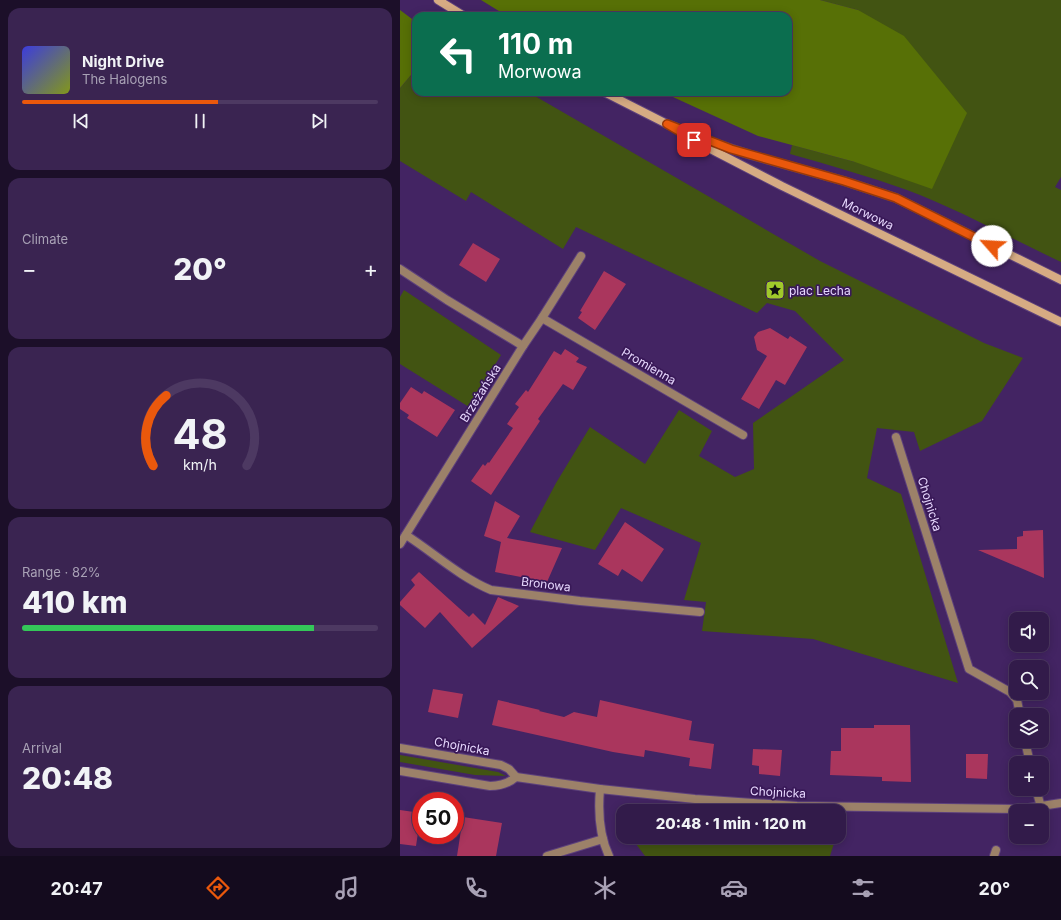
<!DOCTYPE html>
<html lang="en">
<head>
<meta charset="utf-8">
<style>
	:root { --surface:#321b4a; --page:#3a2451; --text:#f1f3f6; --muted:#a8a1b5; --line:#4d3962; --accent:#ea580c }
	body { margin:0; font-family:Inter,sans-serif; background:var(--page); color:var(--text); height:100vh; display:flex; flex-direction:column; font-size:15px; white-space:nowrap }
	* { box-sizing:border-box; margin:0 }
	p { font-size:13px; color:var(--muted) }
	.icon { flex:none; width:22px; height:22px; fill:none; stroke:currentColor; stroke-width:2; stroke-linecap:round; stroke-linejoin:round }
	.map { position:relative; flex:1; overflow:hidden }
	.details { display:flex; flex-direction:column; gap:8px; padding:8px; background:#1c0f29; width:400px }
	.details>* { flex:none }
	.guide { position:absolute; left:12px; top:12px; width:380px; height:84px; border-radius:12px; box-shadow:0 2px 10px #0003,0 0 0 1px var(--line); background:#0b6e4f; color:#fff; overflow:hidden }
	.buttons { position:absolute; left:609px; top:612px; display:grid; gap:8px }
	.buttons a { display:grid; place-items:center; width:40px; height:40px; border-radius:8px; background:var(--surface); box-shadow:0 2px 10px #0003,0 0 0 1px var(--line); font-size:20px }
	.speed { position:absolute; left:12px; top:792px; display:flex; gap:8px; font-size:20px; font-weight:700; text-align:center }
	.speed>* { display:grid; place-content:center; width:52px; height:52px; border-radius:50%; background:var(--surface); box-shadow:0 2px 10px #0003,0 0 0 1px var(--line); line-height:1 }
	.speed .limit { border:6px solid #d22; background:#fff; color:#111 }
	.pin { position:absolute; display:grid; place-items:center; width:34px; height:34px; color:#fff; margin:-17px; border-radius:8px; box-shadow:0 2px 6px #0006 }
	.me { position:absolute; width:44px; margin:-22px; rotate:296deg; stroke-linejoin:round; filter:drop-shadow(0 0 3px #0008) }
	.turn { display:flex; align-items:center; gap:14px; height:84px; padding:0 20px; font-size:18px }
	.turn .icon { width:52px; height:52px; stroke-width:2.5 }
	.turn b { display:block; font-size:28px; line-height:34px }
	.big { font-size:30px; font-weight:800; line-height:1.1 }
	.details .card { flex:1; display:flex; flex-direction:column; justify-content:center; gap:6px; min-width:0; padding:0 14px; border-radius:12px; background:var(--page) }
	.details .dial { align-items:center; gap:0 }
	.dial svg { height:104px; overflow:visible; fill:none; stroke:var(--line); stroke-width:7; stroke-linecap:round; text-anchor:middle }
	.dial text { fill:var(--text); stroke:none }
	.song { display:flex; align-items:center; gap:12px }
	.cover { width:48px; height:48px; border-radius:6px; background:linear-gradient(135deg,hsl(240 70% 55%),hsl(70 70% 35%)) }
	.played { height:4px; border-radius:2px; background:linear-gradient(90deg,var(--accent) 55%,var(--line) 55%) }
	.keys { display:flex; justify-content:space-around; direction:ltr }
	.heat { display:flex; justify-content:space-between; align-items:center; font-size:22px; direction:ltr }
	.charge { height:6px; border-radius:3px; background:linear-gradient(90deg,#34c759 82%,var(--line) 0) }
	.trip { position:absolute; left:216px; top:804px; width:230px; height:40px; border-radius:12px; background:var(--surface); box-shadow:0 2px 10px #0003,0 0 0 1px var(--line); font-weight:800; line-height:40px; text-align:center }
	.tabs { display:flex; height:64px; justify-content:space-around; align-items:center; background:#140b1e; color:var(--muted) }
	.tabs .icon { width:28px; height:28px }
	.tabs .selected { color:var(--accent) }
	.tabs b { font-size:18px; color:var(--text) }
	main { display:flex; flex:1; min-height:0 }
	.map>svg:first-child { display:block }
</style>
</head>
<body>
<main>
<section class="details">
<div class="card">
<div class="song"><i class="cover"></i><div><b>Night Drive</b><p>The Halogens</p></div></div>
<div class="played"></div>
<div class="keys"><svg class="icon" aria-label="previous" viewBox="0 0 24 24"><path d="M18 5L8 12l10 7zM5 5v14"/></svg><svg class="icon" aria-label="pause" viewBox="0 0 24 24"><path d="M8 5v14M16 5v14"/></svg><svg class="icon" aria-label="next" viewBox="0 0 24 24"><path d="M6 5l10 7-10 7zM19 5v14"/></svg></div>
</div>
<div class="card"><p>Climate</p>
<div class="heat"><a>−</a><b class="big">20°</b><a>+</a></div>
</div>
<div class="card dial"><svg viewBox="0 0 100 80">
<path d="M14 69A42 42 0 1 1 86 69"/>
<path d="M14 69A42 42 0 0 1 24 15" stroke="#ea580c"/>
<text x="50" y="56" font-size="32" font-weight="700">48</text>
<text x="50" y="72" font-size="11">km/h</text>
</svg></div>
<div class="card"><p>Range · 82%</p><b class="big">410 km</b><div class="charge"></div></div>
<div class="card"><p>Arrival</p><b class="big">20:48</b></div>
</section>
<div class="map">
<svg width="661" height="856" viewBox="0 0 661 856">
	<rect width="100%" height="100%" fill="#432463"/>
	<g fill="#425412">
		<path d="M420,0H661V177L655,187L661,190V262C610,238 560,210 507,190C468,176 429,165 390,154L392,145L455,162L458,10Z"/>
		<path d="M16,69V92H128L420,261L584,343L623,358L582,421L520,451L514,432L477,428L467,478L501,494L558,683L413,639L302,631L306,602L284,600L301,543L221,508L195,550L130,532L156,483L190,427L245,464L279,410L312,431L299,456L335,477L354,469L353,423L444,360L395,311L367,303L357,313L176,227L163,249L71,192L66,201L0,161V88Z"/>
		<path d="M4,290L101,355L69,407L0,364V297Z"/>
		<path d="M0,755L75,768L98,772L106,776L75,775L0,762Z"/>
		<path d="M233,837H436L430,856H245L233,840Z"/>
	</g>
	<g fill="#577006">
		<path d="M81,0H420L458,10L504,36L567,113L532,189L455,162L358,136L262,92H388V16H107Z"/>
		<path d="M0,10L16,22V69L0,88Z"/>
	</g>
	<g fill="#aa365d">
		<path d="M73,243L100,259L86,282L59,265Z"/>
		<path d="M204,271L226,284L195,330L178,318L182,312L180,311Z"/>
		<path d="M370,328L388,339L390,336L407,347L385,385L376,380L359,409L341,399L367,356L357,350L354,337L358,332Z"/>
		<path d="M165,349L179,358L176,362L187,367L173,390L163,384L138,419L140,421L91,495L71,481L83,464L85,466L88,462L89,463L113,428L107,424L119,407L115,404L126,390L128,392L154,351L161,355Z"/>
		<path d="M11,387L22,394L24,391L55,410L37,437L7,418L9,415L0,409V403Z"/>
		<path d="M95,501L120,516L107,538L162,548L147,582L95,572L101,542L84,536Z"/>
		<path d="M225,522L264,549L242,582L222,569L218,576L198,564Z"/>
		<path d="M643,530L644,578L578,550L617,549V537L623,536V531Z"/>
		<path d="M19,572L69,617L73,613L85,625L98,597L119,606L72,648L40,612L25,628L0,605V602L15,585L11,580Z"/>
		<path d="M33,689L63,694L58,718L28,712Z"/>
		<path d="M98,700L140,710L139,711L164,717L174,712L197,717L200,700L292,721L289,740L314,744L311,769L289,766L290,758L245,750L244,757L213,752L92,725Z"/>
		<path d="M474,725H510L511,782L482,781V777L430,775L431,751H441V728H474Z"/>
		<path d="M353,749L382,750L380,776L359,774V766L352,765Z"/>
		<path d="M566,754H588L587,779L566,778Z"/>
		<path d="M0,810L21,813L16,846L0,844Z"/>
		<path d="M63,817L102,823L96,856H57Z"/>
	</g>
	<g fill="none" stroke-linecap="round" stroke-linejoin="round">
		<g stroke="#5d417c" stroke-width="10">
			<g id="service">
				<path d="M496,437L569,669L610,692L617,700L620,715"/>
				<path d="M625,741L630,763"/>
				<path d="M636,789L641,807"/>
				<path d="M147,856L203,839"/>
			</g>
		</g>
		<g stroke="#5d417c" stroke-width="10">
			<g id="minor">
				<path d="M0,269L47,300L123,346"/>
				<path d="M142,318L343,435"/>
				<path d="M6,535C34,553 60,577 91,590L180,601L300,612"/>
				<path d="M0,544L123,346L142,318L181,256"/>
				<path d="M0,748L101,765L109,769L116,777"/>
				<path d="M0,771L90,786C100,786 108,784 116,777L200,789L295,799L397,806L622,809L661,803"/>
				<path d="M200,789C198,812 199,835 209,856"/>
				<path d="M594,856L596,850"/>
			</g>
		</g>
		<g stroke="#5d417c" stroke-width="10">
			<g id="secondary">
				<path d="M38,0L64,16"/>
				<path d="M204,92L267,124L314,143L351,155L444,181L496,198L661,280"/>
				<path d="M289,138L382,186L661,322"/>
			</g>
		</g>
		<use href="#service" stroke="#9c8169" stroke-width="8"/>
		<use href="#minor" stroke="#9c8169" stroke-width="8"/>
		<use href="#secondary" stroke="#d6ab83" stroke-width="8"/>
	</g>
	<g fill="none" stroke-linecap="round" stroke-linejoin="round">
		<g stroke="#983908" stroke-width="10">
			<path id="route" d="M294,140L267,124L331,149L444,181L496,198L592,246"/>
		</g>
		<use href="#route" stroke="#ea580c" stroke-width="7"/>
	</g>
	<defs>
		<g id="sight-square" transform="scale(1)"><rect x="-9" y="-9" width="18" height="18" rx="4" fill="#a0c92b" stroke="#391958"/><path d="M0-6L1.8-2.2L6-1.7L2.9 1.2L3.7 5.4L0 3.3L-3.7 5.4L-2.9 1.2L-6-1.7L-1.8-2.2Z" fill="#111"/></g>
	</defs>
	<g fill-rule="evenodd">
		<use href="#sight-square" x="375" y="290"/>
	</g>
	<g text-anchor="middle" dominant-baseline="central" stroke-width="3.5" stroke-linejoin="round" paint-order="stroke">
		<g font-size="12" fill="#e7d8fe" stroke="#391958">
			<text transform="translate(468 214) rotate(26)">Morwowa</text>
			<text transform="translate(249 366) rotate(30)">Promienna</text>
			<text transform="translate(80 393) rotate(-58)">Brzeżańska</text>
			<text transform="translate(530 504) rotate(73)">Chojnicka</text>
			<text transform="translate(146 584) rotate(7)">Bronowa</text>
			<text transform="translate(62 746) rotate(10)">Chojnicka</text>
			<text transform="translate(378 792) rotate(3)">Chojnicka</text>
		</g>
		<g font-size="12" fill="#e7d8fe" stroke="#391958" text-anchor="start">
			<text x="389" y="290">plac Lecha</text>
		</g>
	</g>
</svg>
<div class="buttons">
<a><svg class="icon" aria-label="sound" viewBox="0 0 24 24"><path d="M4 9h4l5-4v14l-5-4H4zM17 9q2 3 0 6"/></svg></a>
<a><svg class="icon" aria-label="search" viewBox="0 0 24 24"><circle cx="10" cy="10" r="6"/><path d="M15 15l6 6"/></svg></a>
<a><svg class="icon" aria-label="layers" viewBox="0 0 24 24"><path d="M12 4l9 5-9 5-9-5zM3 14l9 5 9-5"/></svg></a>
<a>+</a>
<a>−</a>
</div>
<div class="speed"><div class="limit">50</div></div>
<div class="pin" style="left:294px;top:140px;background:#d93025"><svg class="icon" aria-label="arrive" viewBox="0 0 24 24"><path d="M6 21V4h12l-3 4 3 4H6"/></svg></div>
<svg class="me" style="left:592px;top:246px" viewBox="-20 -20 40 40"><circle r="19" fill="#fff"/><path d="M0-13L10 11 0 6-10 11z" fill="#ea580c"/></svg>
<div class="trip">20:48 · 1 min · 120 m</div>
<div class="guide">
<div class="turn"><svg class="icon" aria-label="left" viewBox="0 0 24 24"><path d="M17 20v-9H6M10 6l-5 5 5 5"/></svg><div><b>110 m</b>Morwowa</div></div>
</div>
</div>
</main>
<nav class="tabs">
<b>20:47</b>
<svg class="icon selected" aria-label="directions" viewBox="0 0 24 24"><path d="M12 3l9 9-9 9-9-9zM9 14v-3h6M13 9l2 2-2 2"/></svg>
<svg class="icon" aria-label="music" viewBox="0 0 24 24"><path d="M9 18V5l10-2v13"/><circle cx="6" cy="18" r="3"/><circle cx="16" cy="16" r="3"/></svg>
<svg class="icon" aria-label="phone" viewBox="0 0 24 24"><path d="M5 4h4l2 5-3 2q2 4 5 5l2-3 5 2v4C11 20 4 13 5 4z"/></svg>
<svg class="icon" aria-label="climate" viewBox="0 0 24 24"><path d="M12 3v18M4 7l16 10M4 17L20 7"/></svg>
<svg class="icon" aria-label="car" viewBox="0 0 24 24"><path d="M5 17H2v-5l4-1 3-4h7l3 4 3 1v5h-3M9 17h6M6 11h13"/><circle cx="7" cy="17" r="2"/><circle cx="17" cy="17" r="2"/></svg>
<svg class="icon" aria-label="filters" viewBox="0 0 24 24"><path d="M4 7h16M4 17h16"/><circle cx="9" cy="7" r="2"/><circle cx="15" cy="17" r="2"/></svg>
<b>20°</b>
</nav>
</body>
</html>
